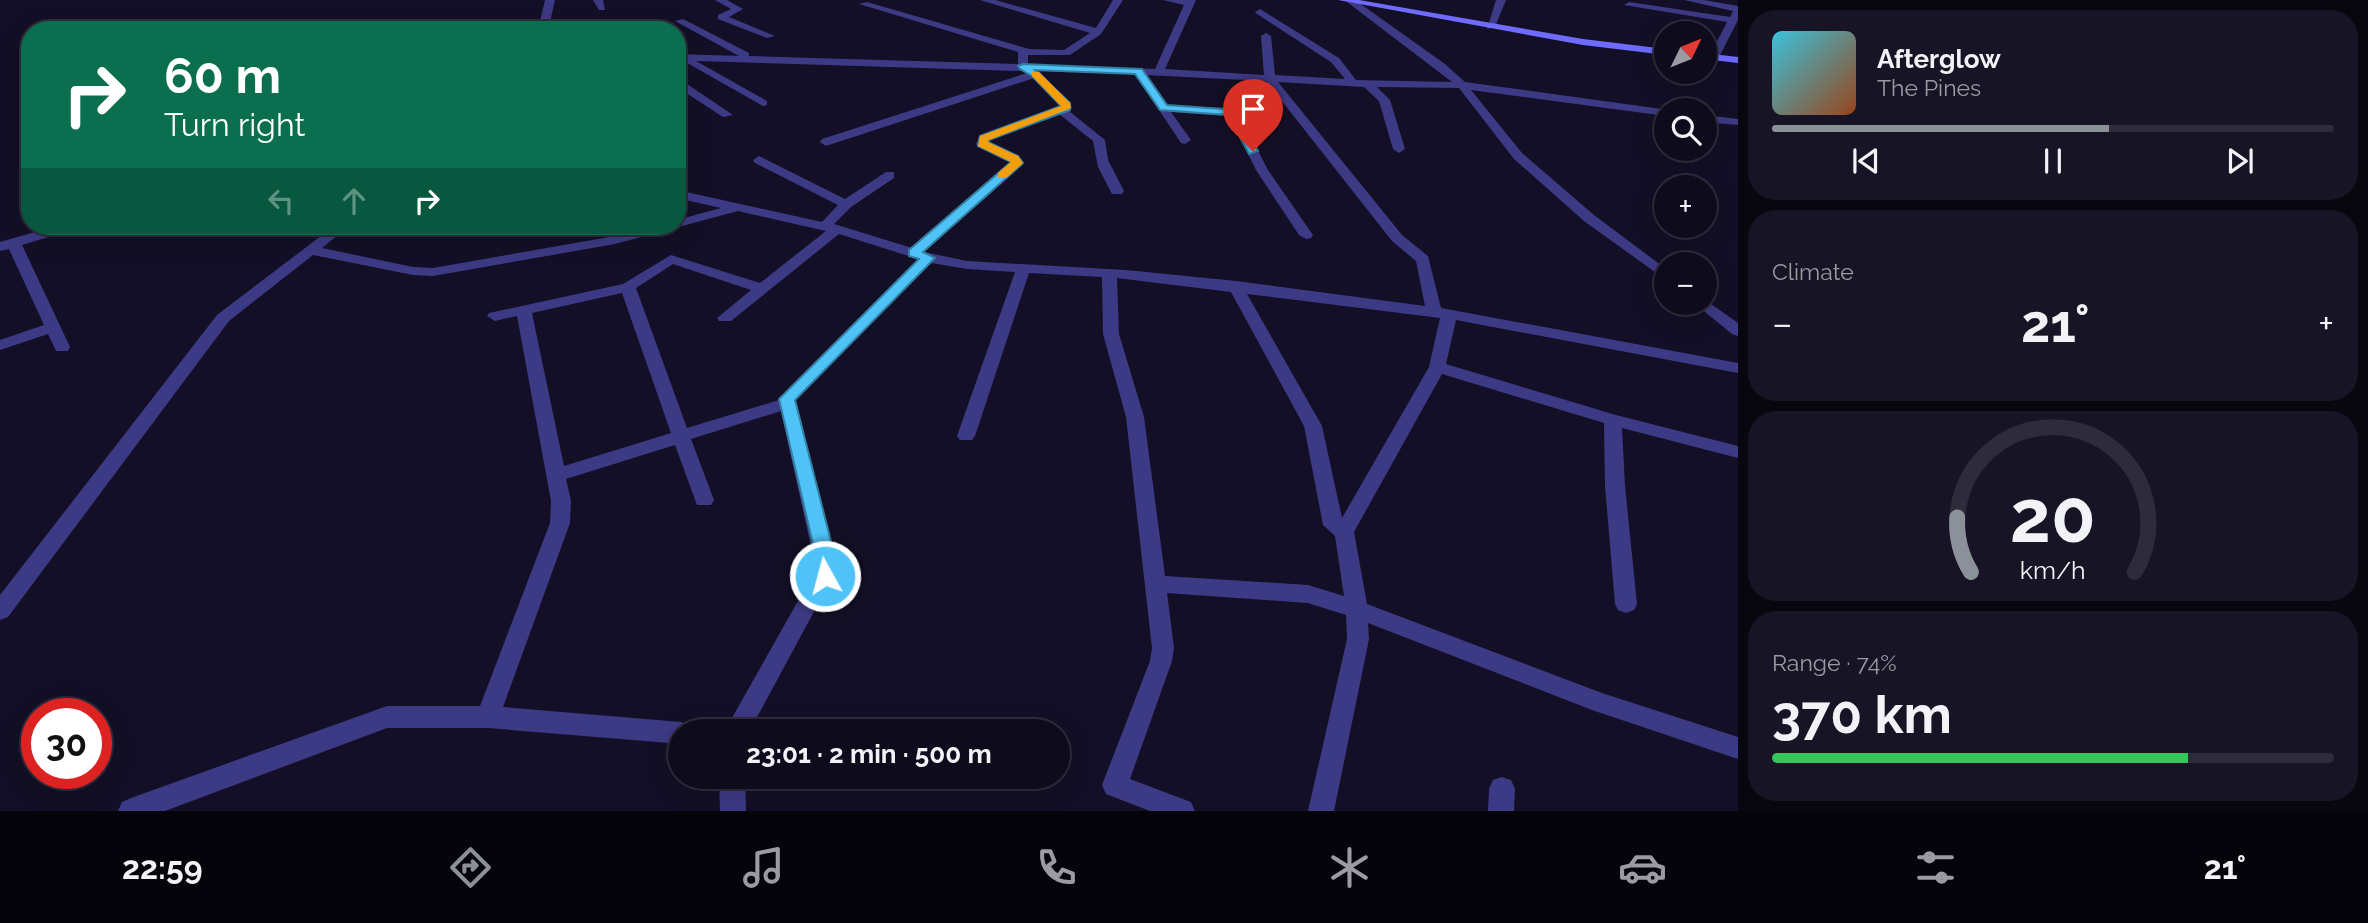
<!DOCTYPE html>
<html lang="en">
<head>
<meta charset="utf-8">
<style>
	:root { --surface:#0e0b1c; --page:#171425; --text:#f1f3f6; --muted:#9b9ba3; --line:#2e2b3b; --accent:#8c9099 }
	body { margin:0; font-family:Raleway,sans-serif; background:var(--page); color:var(--text); height:100vh; display:flex; flex-direction:column; font-size:26px; white-space:nowrap }
	* { box-sizing:border-box; margin:0 }
	p { font-size:23px; color:var(--muted) }
	.icon { flex:none; width:38px; height:38px; fill:none; stroke:currentColor; stroke-width:2; stroke-linecap:round; stroke-linejoin:round }
	.map { position:relative; flex:1; overflow:hidden }
	.drawer { display:flex; flex-direction:column; gap:10px; padding:10px; background:#08060f; width:630px }
	.drawer>* { flex:none }
	.hud { position:absolute; left:21px; top:21px; width:665px; height:214px; border-radius:28px; box-shadow:0 7px 28px #0002,0 0 0 2px var(--line); background:#0b6e4f; color:#fff; overflow:hidden }
	.needle { width:46px; rotate:47deg }
	.fabs { position:absolute; left:1654px; top:21px; display:grid; gap:14px }
	.fabs a { display:grid; place-items:center; width:63px; height:63px; border-radius:50%; background:var(--surface); box-shadow:0 7px 28px #0002,0 0 0 2px var(--line); font-size:35px }
	.speed { position:absolute; left:21px; top:698px; display:flex; gap:14px; font-size:35px; font-weight:700; text-align:center }
	.speed>* { display:grid; place-content:center; width:91px; height:91px; border-radius:50%; background:var(--surface); box-shadow:0 7px 28px #0002,0 0 0 2px var(--line); line-height:1 }
	.speed .limit { border:10px solid #d22; background:#fff; color:#111 }
	.pin { position:absolute; display:grid; place-items:center; width:60px; height:60px; color:#fff; margin:-72px -30px; border-radius:50% 50% 50% 0; rotate:-45deg; box-shadow:0 0 7px #0007 }
	.pin .icon { rotate:45deg }
	.me { position:absolute; width:77px; margin:-38px; rotate:353deg; stroke-linejoin:round; filter:drop-shadow(0 0 5px #0008) }
	.turn { display:flex; align-items:center; gap:24px; height:147px; padding:0 28px; font-size:32px }
	.turn .icon { width:91px; height:91px; stroke-width:2.5 }
	.turn b { display:block; font-size:49px; line-height:60px }
	.lanes { display:flex; align-items:center; height:66px; padding:0 28px; background:#0003; justify-content:center; gap:35px; direction:ltr }
	.lanes .off { opacity:.35 }
	.big { font-size:52px; font-weight:700; line-height:1.1 }
	.drawer .card { flex:1; display:flex; flex-direction:column; justify-content:center; gap:10px; min-width:0; padding:0 24px; border-radius:28px; background:var(--page) }
	.drawer .dial { align-items:center; gap:0 }
	.dial svg { height:182px; overflow:visible; fill:none; stroke:var(--line); stroke-width:7; stroke-linecap:round; text-anchor:middle }
	.dial text { fill:var(--text); stroke:none }
	.song { display:flex; align-items:center; gap:21px }
	.cover { width:84px; height:84px; border-radius:10px; background:linear-gradient(135deg,hsl(190 70% 55%),hsl(20 70% 35%)) }
	.played { height:7px; border-radius:4px; background:linear-gradient(90deg,var(--accent) 60%,var(--line) 60%) }
	.keys { display:flex; justify-content:space-around; direction:ltr }
	.heat { display:flex; justify-content:space-between; align-items:center; font-size:38px; direction:ltr }
	.charge { height:10px; border-radius:5px; background:linear-gradient(90deg,#34c759 74%,var(--line) 0) }
	.trip { position:absolute; left:668px; top:719px; width:402px; height:70px; border-radius:35px; background:var(--surface); box-shadow:0 7px 28px #0002,0 0 0 2px var(--line); font-weight:700; line-height:70px; text-align:center }
	.dock { display:flex; height:112px; justify-content:space-around; align-items:center; background:#06040b; color:var(--muted) }
	.dock .icon { width:49px; height:49px }
	.dock .selected { color:var(--accent) }
	.dock b { font-size:32px; color:var(--text) }
	main { display:flex; flex:1; min-height:0 }
	.map>svg:first-child { display:block }
</style>
</head>
<body>
<main>
<div class="map">
<svg width="1738" height="811" viewBox="0 0 1738 811">
	<rect width="100%" height="100%" fill="#130f26"/>
	<g fill="none" stroke-linecap="round" stroke-linejoin="round">
		<g fill="#3d3a85" fill-rule="evenodd">
			<path d="M545,0H555L550,22L542,30H531L540,21Z"/>
			<path d="M593,0H603L605,10H599Z"/>
			<path d="M715,0H727L743,9L729,17L775,36L767,38L718,19V15L731,9Z"/>
			<path d="M980,0H995L1096,28L1113,0H1123L1101,34L1070,55H1028V65L1155,69L1184,5L1163,0H1196L1165,69L1264,75L1261,36L1266,33L1271,36L1275,75L1345,79L1331,62L1257,14L1255,12L1260,9L1339,58L1356,80L1452,82L1347,2L1355,0L1445,64L1465,82L1669,110H1666V116L1471,90L1522,153L1594,215L1666,269V280L1584,221L1514,159L1459,88L1377,87L1390,100L1405,149L1399,153L1393,149L1379,101L1364,87L1278,82L1402,235L1428,256L1441,308L1738,363V373L1456,320L1446,364L1616,415L1738,446V458L1622,428L1625,486L1637,604L1634,610L1626,613L1618,610L1615,604L1605,486L1604,423L1442,374L1354,532L1367,604L1602,693L1738,737V759L1592,710L1368,623L1369,639L1334,811H1308L1347,639L1346,615L1308,603L1167,593L1174,648L1172,661L1130,779L1191,802L1195,811H1150L1106,794L1102,785L1150,661L1152,648L1126,417L1103,334L1102,277L1029,273L975,436L972,440H960L957,436L1015,272L967,269L931,263L796,400L837,569L749,732H724L816,569L781,411L691,439L714,500L711,505H697L675,445L566,479L571,501L570,523L503,707L681,722L690,725L692,732H681V744L488,728H387L165,811H118L122,802L131,798L387,706H480L550,523L551,501L517,316L495,321L487,316L489,313L623,284L671,255L760,283L826,231L738,211L615,244L433,276L413,275L313,255L229,321L8,617L0,620V595L217,315L334,226H349L322,248L413,267L433,268L615,236L655,226H677V220L721,208L677,198V190L822,222L838,205L755,163L753,160L759,156L845,199L886,172H894V178L851,207L834,224L912,248L1010,162L978,147L976,144L980,135L1060,106L1034,78L826,146L820,142L822,139L1027,73L1022,71L696,61L767,101V105L763,106L682,60H677V54L739,56L675,21L683,19L749,53V56L1018,64V52L859,4L867,2L1029,49L1064,50L1090,33ZM1039,71L1135,74L1181,143L1185,144L1191,140L1171,112L1229,116L1256,170L1299,235L1306,239L1311,238L1313,235L1268,170L1238,112L1227,108L1167,105L1146,75L1266,81L1392,241L1416,261L1425,306L1236,281L1126,270L967,261L924,252L1023,163L1018,156L989,142V140L1059,114L1093,141L1098,167L1112,194H1122L1124,191L1108,160L1105,140L1069,111L1072,108L1070,103ZM839,234L918,259L779,400L687,428L636,288L673,264L751,290L717,318L719,321H731ZM1117,278L1231,292L1304,426L1323,525L1335,536L1344,596L1308,585L1165,576L1144,417L1119,334ZM622,293L671,433L564,466L532,313ZM1247,294L1440,318L1429,367L1342,518L1322,426Z"/>
			<path d="M1496,0H1506L1495,27L1487,29Z"/>
			<path d="M1684,0H1704L1738,6V20L1718,59L1709,57L1727,22L1624,5L1629,2L1730,17L1733,11Z"/>
			<path d="M677,79L681,80L733,115L723,117L677,87Z"/>
			<path d="M1704,115L1738,119V125L1704,122Z"/>
			<path d="M56,226H77L75,229L22,245L70,347L68,351H56L48,334L0,350V340L44,325L9,249L0,251V242Z"/>
			<path d="M1704,299L1738,323V336L1732,334L1694,303H1704Z"/>
			<path d="M719,777H745L746,811H720Z"/>
			<path d="M1502,777L1511,780L1515,789L1514,811H1488L1489,789L1493,780Z"/>
		</g>
		<g fill="#6f6bff" fill-rule="evenodd">
			<path d="M1338,0H1359L1583,39L1666,49V55L1583,45Z"/>
			<path d="M1704,53L1738,57V63L1704,59Z"/>
		</g>
	</g>
	<path fill="#4fc3f7" stroke="#337fa1" stroke-width="2" d="M1023,64L1142,69L1167,105L1236,110L1258,151L1249,154L1228,115L1160,110L1135,74L1035,70L1070,103V110L989,140L988,142L1018,156L1023,163L1021,165L923,252L935,258L795,400L836,561L832,582L825,584L819,582L816,576L817,561L779,399L919,259L909,256V250L1011,162L978,146L980,136L1061,106L1032,76L1020,69L1018,66Z"/>
	<path fill="#f59e0b" d="M1032,72H1039L1070,103L1071,108L989,140L988,142L1018,156L1023,163L1006,178H998V173L1011,162L978,146L980,136L1061,106L1032,76Z"/>
</svg>
<div class="fabs">
<a><svg class="needle" viewBox="-14 -14 28 28"><path d="M0-13l5 13h-10z" fill="#e53935"/><path d="M0 13l5-13h-10z" fill="#9b9ba3"/></svg></a>
<a><svg class="icon" aria-label="search" viewBox="0 0 24 24"><circle cx="10" cy="10" r="6"/><path d="M15 15l6 6"/></svg></a>
<a>+</a>
<a>−</a>
</div>
<div class="speed"><div class="limit">30</div></div>
<div class="pin" style="left:1253px;top:151px;background:#d93025"><svg class="icon" aria-label="arrive" viewBox="0 0 24 24"><path d="M6 21V4h12l-3 4 3 4H6"/></svg></div>
<svg class="me" style="left:825px;top:576px" viewBox="-20 -20 40 40"><circle r="17" fill="#4fc3f7" stroke="#fff" stroke-width="3"/><path d="M0-11L8 9 0 5-8 9z" fill="#fff"/></svg>
<div class="trip">23:01 · 2 min · 500 m</div>
<div class="hud">
<div class="turn"><svg class="icon" aria-label="right" viewBox="0 0 24 24"><path d="M7 20v-9h11M14 6l5 5-5 5"/></svg><div><b>60 m</b>Turn right</div></div>
<div class="lanes"><svg class="icon off" aria-label="left" viewBox="0 0 24 24"><path d="M17 20v-9H6M10 6l-5 5 5 5"/></svg><svg class="icon off" aria-label="ahead" viewBox="0 0 24 24"><path d="M12 20V5M6 11l6-6 6 6"/></svg><svg class="icon" aria-label="right" viewBox="0 0 24 24"><path d="M7 20v-9h11M14 6l5 5-5 5"/></svg></div>
</div>
</div>
<section class="drawer">
<div class="card">
<div class="song"><i class="cover"></i><div><b>Afterglow</b><p>The Pines</p></div></div>
<div class="played"></div>
<div class="keys"><svg class="icon" aria-label="previous" viewBox="0 0 24 24"><path d="M18 5L8 12l10 7zM5 5v14"/></svg><svg class="icon" aria-label="pause" viewBox="0 0 24 24"><path d="M8 5v14M16 5v14"/></svg><svg class="icon" aria-label="next" viewBox="0 0 24 24"><path d="M6 5l10 7-10 7zM19 5v14"/></svg></div>
</div>
<div class="card"><p>Climate</p>
<div class="heat"><a>−</a><b class="big">21°</b><a>+</a></div>
</div>
<div class="card dial"><svg viewBox="0 0 100 80">
<path d="M14 69A42 42 0 1 1 86 69"/>
<path d="M14 69A42 42 0 0 1 8 45" stroke="#8c9099"/>
<text x="50" y="56" font-size="32" font-weight="700">20</text>
<text x="50" y="72" font-size="11">km/h</text>
</svg></div>
<div class="card"><p>Range · 74%</p><b class="big">370 km</b><div class="charge"></div></div>
</section>
</main>
<nav class="dock">
<b>22:59</b>
<svg class="icon selected" aria-label="directions" viewBox="0 0 24 24"><path d="M12 3l9 9-9 9-9-9zM9 14v-3h6M13 9l2 2-2 2"/></svg>
<svg class="icon" aria-label="music" viewBox="0 0 24 24"><path d="M9 18V5l10-2v13"/><circle cx="6" cy="18" r="3"/><circle cx="16" cy="16" r="3"/></svg>
<svg class="icon" aria-label="phone" viewBox="0 0 24 24"><path d="M5 4h4l2 5-3 2q2 4 5 5l2-3 5 2v4C11 20 4 13 5 4z"/></svg>
<svg class="icon" aria-label="climate" viewBox="0 0 24 24"><path d="M12 3v18M4 7l16 10M4 17L20 7"/></svg>
<svg class="icon" aria-label="car" viewBox="0 0 24 24"><path d="M5 17H2v-5l4-1 3-4h7l3 4 3 1v5h-3M9 17h6M6 11h13"/><circle cx="7" cy="17" r="2"/><circle cx="17" cy="17" r="2"/></svg>
<svg class="icon" aria-label="filters" viewBox="0 0 24 24"><path d="M4 7h16M4 17h16"/><circle cx="9" cy="7" r="2"/><circle cx="15" cy="17" r="2"/></svg>
<b>21°</b>
</nav>
</body>
</html>
